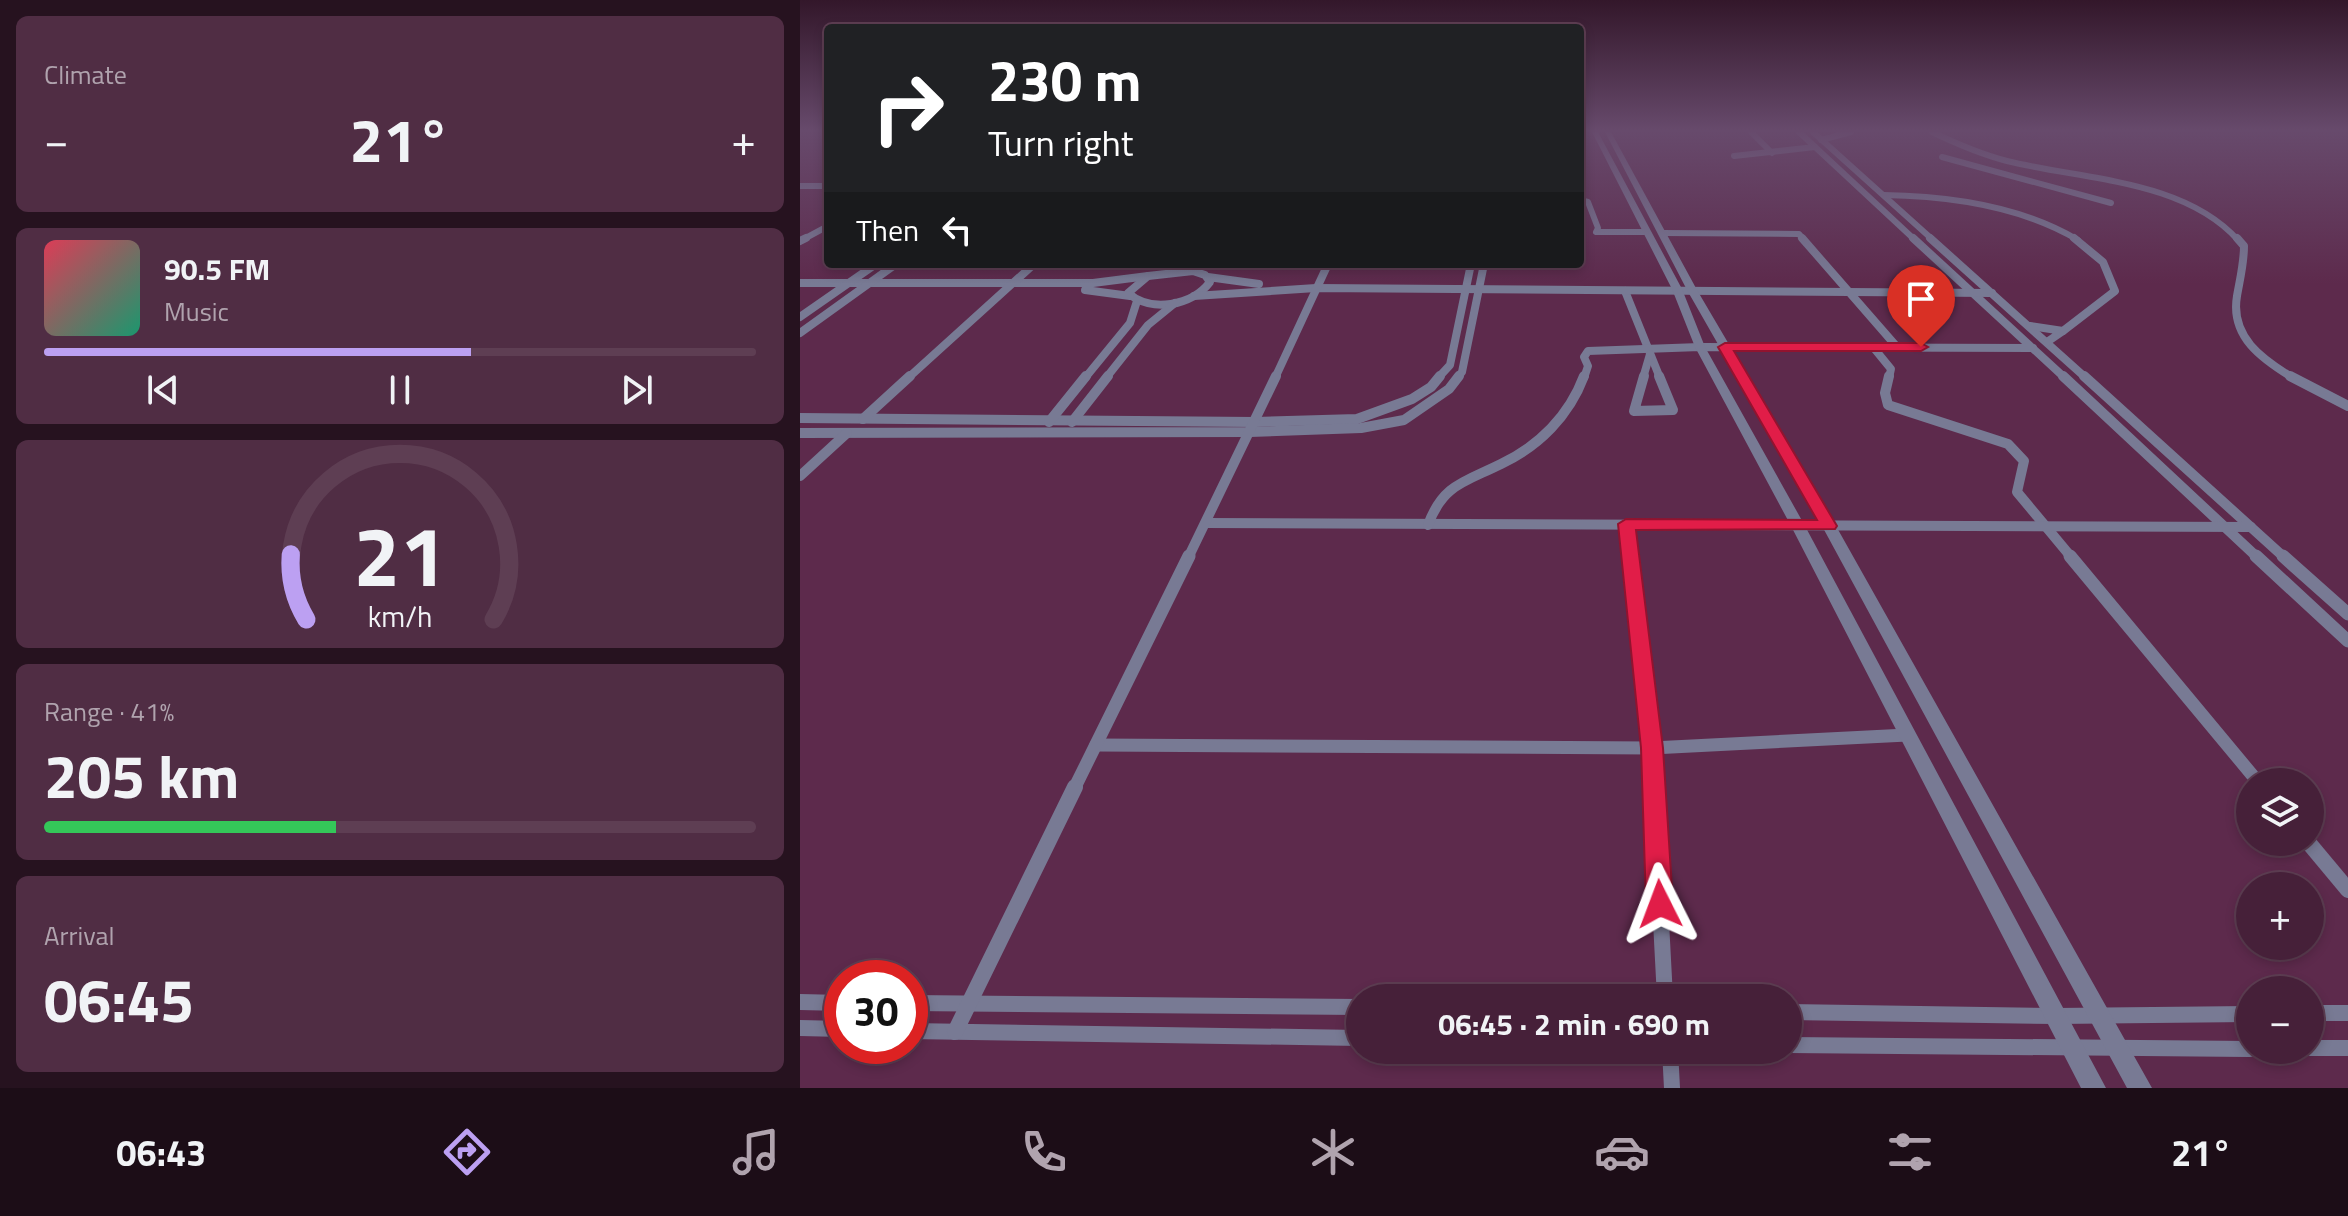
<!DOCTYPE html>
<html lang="en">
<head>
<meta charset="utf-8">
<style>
	:root { --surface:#462039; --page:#502d44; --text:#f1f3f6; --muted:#b0a3ae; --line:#5e3e53; --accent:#bca0f2 }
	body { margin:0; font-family:"Titillium Web",sans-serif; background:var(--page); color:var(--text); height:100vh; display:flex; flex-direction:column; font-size:30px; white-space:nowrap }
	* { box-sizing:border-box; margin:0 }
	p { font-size:26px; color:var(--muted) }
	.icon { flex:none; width:44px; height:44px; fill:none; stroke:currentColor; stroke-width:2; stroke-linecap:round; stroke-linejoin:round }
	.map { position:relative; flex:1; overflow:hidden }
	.sheet { display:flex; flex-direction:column; gap:16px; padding:16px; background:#26121f; width:800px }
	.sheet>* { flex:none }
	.hud { position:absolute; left:24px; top:24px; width:760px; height:244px; border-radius:8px; box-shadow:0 4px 12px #0003,0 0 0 2px var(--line); background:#202124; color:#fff; overflow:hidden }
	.tools { position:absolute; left:1436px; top:768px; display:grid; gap:16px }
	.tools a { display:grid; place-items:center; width:88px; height:88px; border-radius:50%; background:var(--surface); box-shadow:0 4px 12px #0003,0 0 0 2px var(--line); font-size:40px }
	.speed { position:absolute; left:24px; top:960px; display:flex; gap:16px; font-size:40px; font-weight:700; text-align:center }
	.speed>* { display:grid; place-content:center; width:104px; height:104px; border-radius:50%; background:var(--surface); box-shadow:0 4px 12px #0003,0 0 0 2px var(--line); line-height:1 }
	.speed .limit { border:12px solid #d22; background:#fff; color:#111 }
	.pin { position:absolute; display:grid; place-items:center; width:68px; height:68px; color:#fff; margin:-82px -34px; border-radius:50% 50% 50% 0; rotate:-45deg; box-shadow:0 0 8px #0007 }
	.pin .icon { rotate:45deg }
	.me { position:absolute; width:88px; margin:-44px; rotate:357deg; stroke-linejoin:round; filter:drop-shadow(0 0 6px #0008) }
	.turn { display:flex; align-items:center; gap:28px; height:168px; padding:0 32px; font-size:36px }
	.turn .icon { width:104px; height:104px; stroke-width:2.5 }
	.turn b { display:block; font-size:56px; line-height:68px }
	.then { display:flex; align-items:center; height:76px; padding:0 32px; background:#0003; gap:16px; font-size:30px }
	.big { font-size:60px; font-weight:700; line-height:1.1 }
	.sheet .widget { flex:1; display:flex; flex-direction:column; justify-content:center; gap:12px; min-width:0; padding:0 28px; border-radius:12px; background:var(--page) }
	.sheet .dial { align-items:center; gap:0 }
	.dial svg { height:208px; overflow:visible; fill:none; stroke:var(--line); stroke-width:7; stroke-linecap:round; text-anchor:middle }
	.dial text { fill:var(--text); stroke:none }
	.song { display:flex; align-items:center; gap:24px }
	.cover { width:96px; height:96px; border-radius:12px; background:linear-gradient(135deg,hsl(350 70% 55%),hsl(160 70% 35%)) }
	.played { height:8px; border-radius:4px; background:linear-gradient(90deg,var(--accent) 60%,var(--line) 60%) }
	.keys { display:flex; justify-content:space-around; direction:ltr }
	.heat { display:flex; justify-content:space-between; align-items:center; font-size:44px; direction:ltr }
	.charge { height:12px; border-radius:6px; background:linear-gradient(90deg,#34c759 41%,var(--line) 0) }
	.trip { position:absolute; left:546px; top:984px; width:456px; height:80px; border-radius:40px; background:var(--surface); box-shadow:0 4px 12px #0003,0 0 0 2px var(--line); font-weight:700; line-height:80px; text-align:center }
	.menu { display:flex; height:128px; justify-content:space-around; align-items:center; background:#1c0d17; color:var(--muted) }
	.menu .icon { width:56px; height:56px }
	.menu .current { color:var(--accent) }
	.menu b { font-size:36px; color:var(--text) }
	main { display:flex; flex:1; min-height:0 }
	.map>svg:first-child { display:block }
</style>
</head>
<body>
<main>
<section class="sheet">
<div class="widget"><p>Climate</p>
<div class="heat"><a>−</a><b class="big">21°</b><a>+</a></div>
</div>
<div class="widget">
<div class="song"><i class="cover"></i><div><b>90.5 FM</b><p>Music</p></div></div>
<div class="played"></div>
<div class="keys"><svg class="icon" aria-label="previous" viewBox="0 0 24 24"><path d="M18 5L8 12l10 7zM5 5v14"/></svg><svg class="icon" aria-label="pause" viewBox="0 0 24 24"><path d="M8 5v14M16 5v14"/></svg><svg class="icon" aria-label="next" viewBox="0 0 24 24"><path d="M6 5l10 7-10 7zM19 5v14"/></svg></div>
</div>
<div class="widget dial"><svg viewBox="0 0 100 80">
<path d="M14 69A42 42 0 1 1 86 69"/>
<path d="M14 69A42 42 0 0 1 8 44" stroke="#bca0f2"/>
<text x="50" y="56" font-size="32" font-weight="700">21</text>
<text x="50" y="72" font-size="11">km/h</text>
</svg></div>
<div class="widget"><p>Range · 41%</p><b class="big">205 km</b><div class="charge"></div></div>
<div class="widget"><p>Arrival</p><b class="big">06:45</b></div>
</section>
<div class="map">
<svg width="1548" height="1088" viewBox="0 0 1548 1088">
	<rect width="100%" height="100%" fill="#5d2a4c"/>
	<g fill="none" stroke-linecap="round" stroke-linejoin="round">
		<g stroke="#787a94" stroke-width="6">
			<path d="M951,132L972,153"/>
			<path d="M999,132L1115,240"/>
			<path d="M1013,132L1133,240"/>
			<path d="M1132,132C1157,144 1180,154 1207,161C1283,180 1383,179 1438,240"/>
			<path d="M1021,140L1051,132"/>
			<path d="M934,156L1015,147"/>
			<path d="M1142,157L1311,203"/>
			<path d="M0,186H28"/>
			<path d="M1084,195C1149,196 1221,206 1278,240"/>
			<path d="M780,200L788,202L798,228L796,232H847"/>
			<path d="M862,233L999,234L1004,240"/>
			<path d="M2,240L28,226"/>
		</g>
		<g stroke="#787a94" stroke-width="8">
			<path d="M1002,238L1097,347"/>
			<path d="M1113,238L1265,378"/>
			<path d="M1130,238L1286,378"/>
			<path d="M1437,238L1444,246C1444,263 1440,279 1437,296C1430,337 1462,359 1493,378"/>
			<path d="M0,241L6,238"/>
			<path d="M393,271L405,275L410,282C392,306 351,313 328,293L348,276Z"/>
			<path d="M408,277L459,284"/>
			<path d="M0,283H293L348,276"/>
			<path d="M285,290L330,296"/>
			<path d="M825,291L860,378"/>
			<path d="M394,296L516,288L1192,293"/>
			<path d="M0,317L76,264"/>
			<path d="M1230,326L1263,331L1247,342"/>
			<path d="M1263,331L1315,291L1303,262L1274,238"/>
			<path d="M0,333L96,264"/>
			<path d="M1073,347L1091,369L1089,378"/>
			<path d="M108,378L234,264"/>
			<path d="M285,378L330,323L337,301"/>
			<path d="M306,378L348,325L375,303"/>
			<path d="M475,378L528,264"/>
			<path d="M638,378L650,365L671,264"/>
			<path d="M657,378L662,372L684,264"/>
			<path d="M784,378L788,366L784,357L788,351L900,347L1233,348"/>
			<path d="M843,378L850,354"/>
		</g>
		<g stroke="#787a94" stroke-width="10">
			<path d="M844,376L834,411L873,410L859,376"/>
			<path d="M1089,376L1085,393L1088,405L1208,444L1224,461L1217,492L1272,558"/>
			<path d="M1263,376L1458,558"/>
			<path d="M1284,376L1485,558"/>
			<path d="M1490,376L1548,406"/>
			<path d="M0,418L455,422L557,419L612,399L631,387L640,376"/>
			<path d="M63,419L110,376"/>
			<path d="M249,422L286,376"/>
			<path d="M272,422L308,376"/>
			<path d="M0,433L450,432L561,428L604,420L649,389L659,376"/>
			<path d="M0,476L47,433"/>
			<path d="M406,523L1451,527"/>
			<path d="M826,524L830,558"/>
			<path d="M628,525C643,484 665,482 701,464C739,446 769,416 784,376"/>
			<path d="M388,558L476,376"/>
		</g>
		<g stroke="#787a94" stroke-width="13">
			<path d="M830,556L854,789"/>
			<path d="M1270,556L1458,782"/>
			<path d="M1456,556L1548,641"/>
			<path d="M1483,556L1548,614"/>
			<path d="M296,745L852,748L1107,735"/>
			<path d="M274,789L389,556"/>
		</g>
		<g stroke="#787a94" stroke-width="16">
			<path d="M854,787L865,998"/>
			<path d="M1508,842L1548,890"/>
			<path d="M0,1002L42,1003"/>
			<path d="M110,1003L560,1007"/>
			<path d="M988,1012L1256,1016L1450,1014"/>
			<path d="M1510,1013H1548"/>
			<path d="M0,1028L42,1029"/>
			<path d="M110,1031L560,1038"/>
			<path d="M155,1032L275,787"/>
			<path d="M988,1045L1450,1049"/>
			<path d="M1510,1048H1548"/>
			<path d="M870,1050L872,1088"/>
		</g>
		<g fill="#787a94" fill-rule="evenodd">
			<path d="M792,132H798L882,289L905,347L1005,526L1306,1088H1281L991,526L895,347L872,289Z"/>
			<path d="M805,132H811L897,290L1036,526L1352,1088H1327L1022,526L887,290Z"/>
		</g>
	</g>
	<linearGradient id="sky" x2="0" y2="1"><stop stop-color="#33172a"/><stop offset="0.46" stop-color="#674a6c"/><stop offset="1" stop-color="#674a6c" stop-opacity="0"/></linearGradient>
	<rect width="1548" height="284" fill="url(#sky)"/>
	<path fill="#e11d48" stroke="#92132f" stroke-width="2" d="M925,343H1121L1128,347L1121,351H934L1037,526L1035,529L836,530L863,748L873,904L869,913L860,916L850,913L846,904L841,748L818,524L826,519L1017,520L918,347Z"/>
</svg>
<div class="tools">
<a><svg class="icon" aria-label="layers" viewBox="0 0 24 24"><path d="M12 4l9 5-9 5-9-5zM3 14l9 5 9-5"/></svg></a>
<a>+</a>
<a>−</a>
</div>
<div class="speed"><div class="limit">30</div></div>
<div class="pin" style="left:1121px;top:347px;background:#d93025"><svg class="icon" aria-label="arrive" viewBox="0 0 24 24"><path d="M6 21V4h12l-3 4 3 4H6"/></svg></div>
<svg class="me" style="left:860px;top:904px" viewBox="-20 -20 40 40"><path d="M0-17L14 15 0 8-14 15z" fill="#e11d48" stroke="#fff" stroke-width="4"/></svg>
<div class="trip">06:45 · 2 min · 690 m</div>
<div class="hud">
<div class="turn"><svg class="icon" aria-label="right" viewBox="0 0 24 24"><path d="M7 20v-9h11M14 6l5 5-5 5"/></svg><div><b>230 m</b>Turn right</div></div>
<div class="then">Then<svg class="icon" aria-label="left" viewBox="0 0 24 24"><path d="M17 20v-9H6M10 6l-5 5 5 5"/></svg></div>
</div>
</div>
</main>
<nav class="menu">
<b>06:43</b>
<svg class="icon current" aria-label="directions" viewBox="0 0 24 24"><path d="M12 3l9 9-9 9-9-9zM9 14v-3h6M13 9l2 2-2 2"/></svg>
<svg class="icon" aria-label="music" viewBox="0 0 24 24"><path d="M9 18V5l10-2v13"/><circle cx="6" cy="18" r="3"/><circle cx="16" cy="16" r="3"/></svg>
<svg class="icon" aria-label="phone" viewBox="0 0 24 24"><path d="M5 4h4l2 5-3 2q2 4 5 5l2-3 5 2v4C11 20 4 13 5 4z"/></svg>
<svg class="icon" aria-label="climate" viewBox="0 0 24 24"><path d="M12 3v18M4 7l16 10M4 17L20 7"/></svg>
<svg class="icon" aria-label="car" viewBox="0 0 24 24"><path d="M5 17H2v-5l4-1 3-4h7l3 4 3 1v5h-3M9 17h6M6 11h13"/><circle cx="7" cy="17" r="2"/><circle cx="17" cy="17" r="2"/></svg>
<svg class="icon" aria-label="filters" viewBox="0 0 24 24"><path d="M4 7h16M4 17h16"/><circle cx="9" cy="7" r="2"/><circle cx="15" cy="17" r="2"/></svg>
<b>21°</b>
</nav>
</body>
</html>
